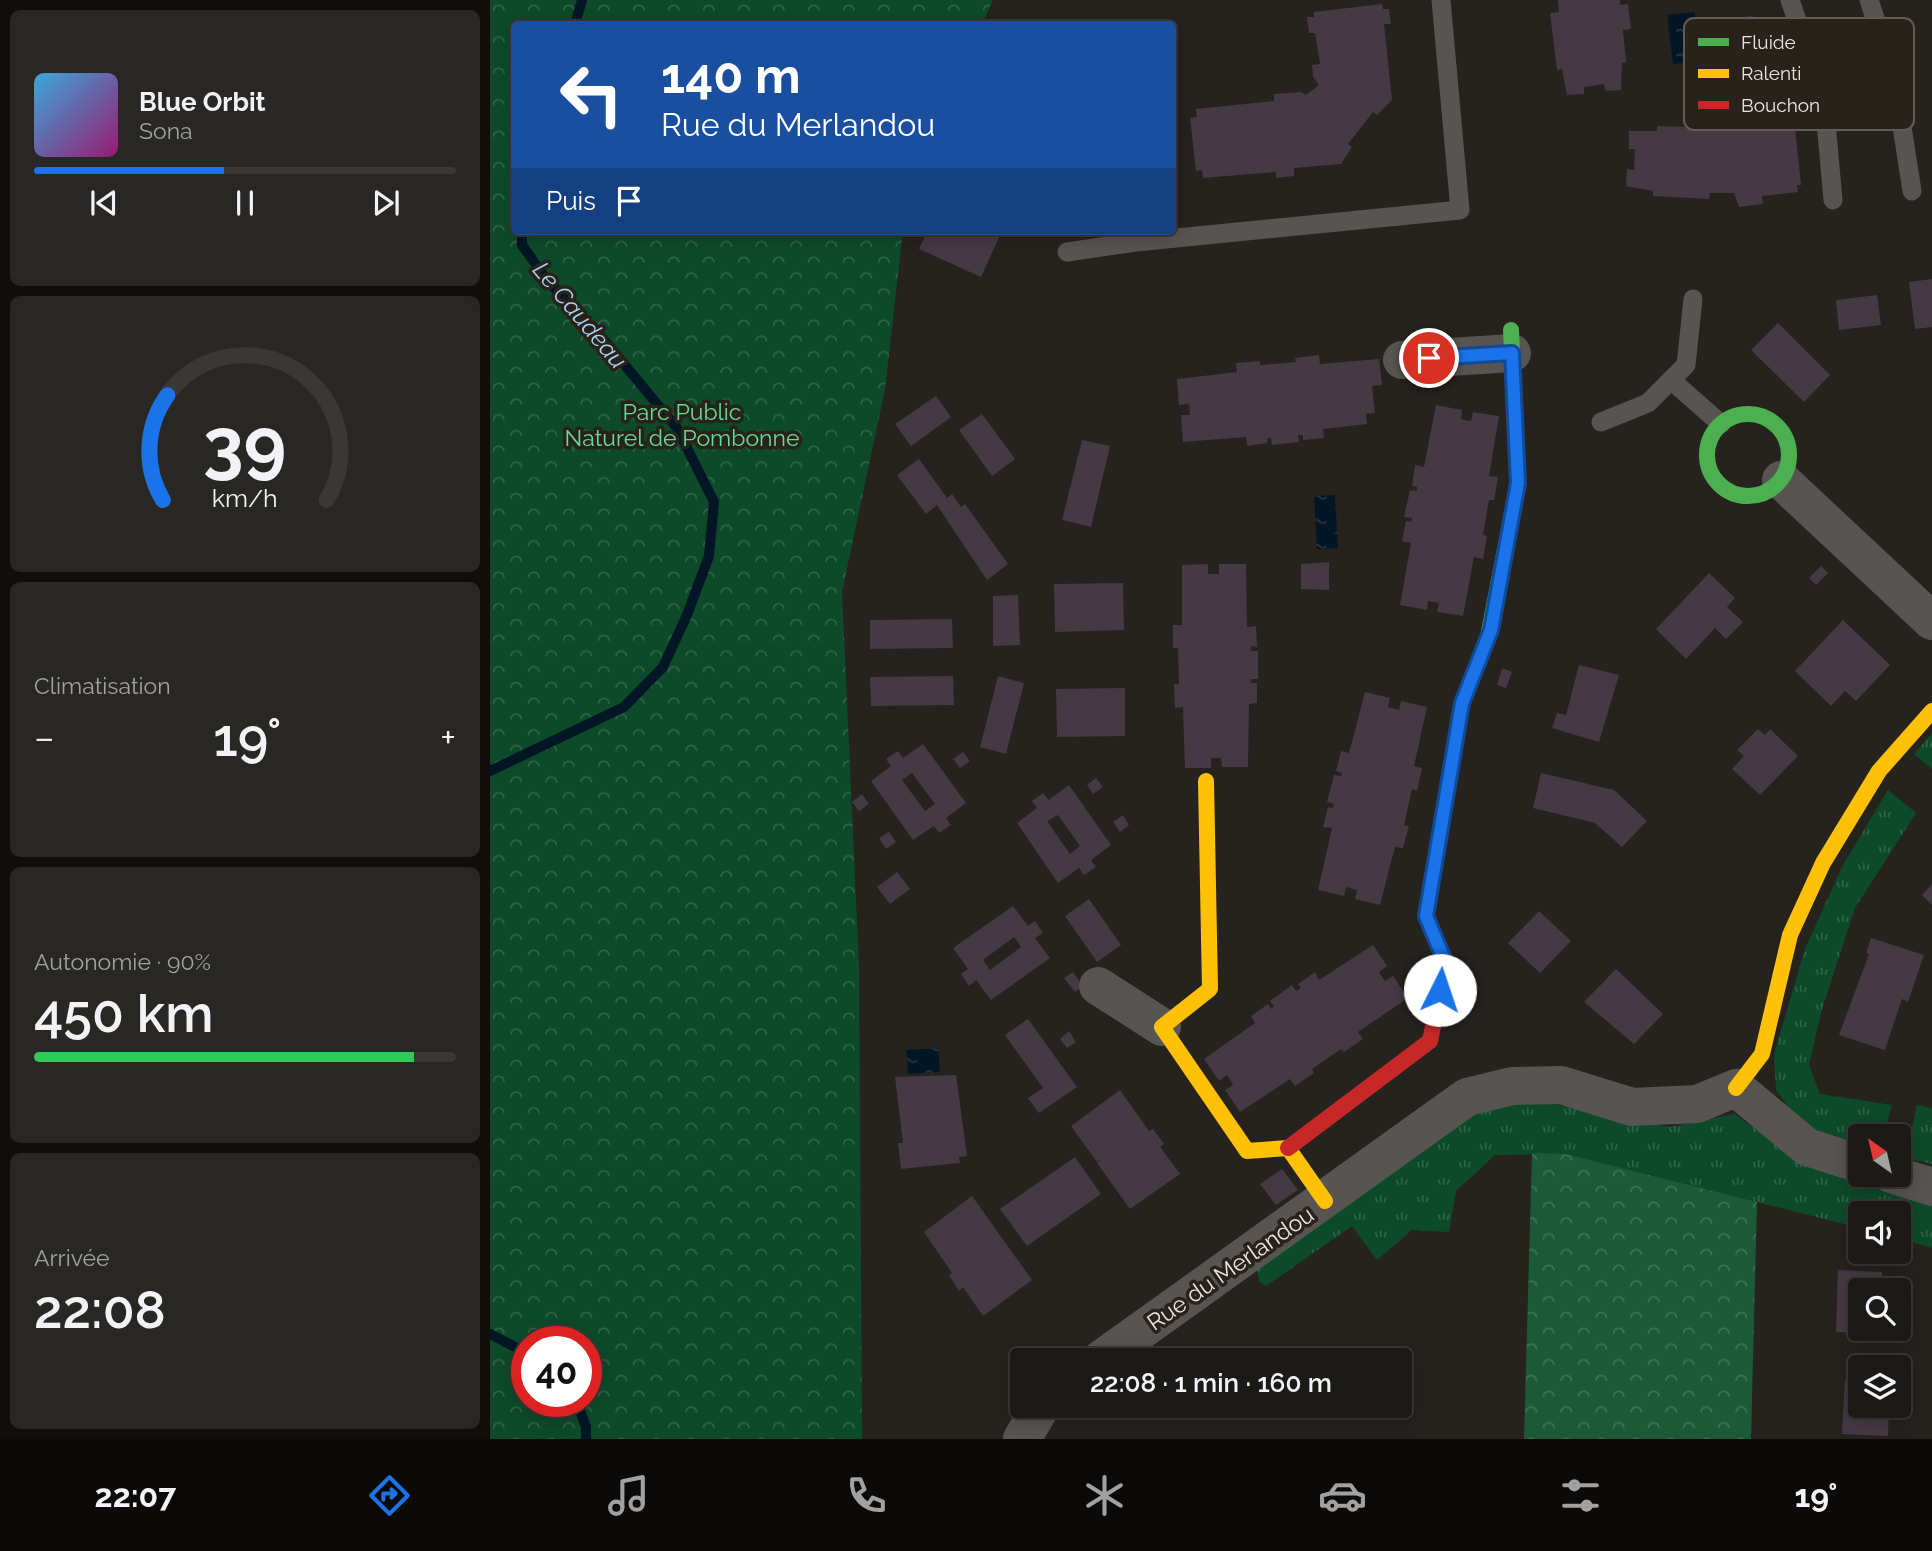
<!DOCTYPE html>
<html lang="fr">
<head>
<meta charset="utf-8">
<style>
	:root { --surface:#1c1a16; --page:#292723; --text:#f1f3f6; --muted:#a0a1a1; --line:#3a3835; --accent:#1a73e8 }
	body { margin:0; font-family:Raleway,sans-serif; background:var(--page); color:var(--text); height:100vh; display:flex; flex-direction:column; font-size:26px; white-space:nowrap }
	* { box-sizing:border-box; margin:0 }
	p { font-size:23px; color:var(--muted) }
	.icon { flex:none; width:38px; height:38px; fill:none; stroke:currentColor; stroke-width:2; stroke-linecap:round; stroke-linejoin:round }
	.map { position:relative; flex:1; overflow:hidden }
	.panel { display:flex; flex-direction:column; gap:10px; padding:10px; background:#0f0e0c; width:490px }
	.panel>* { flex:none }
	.guide { position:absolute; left:21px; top:21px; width:665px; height:214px; border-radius:7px; box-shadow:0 4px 18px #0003,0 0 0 2px var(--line); background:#1a4fa0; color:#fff; overflow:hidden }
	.needle { width:46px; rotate:326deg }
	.buttons { position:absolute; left:1358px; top:1124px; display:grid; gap:14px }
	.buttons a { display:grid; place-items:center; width:63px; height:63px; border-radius:7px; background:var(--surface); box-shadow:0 4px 18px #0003,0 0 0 2px var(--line); font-size:35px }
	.speed { position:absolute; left:21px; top:1326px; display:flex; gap:14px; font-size:35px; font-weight:700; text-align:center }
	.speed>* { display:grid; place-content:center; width:91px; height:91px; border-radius:50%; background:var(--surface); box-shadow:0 4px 18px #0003,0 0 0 2px var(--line); line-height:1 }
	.speed .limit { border:10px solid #d22; background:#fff; color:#111 }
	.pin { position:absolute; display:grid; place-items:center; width:60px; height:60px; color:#fff; margin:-30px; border:4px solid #fff; border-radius:50%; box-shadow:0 2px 7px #0007 }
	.me { position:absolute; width:77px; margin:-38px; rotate:4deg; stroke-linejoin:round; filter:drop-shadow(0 0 5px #0008) }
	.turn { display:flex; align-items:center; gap:24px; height:147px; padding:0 35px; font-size:32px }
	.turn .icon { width:91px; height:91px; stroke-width:2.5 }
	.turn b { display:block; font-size:49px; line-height:60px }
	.then { display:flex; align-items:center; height:66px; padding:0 35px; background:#0003; gap:14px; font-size:26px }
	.big { font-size:52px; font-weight:600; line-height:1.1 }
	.panel .widget { flex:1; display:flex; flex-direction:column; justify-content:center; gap:10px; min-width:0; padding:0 24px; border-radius:10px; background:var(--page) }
	.panel .dial { align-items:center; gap:0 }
	.dial svg { height:182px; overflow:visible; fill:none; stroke:var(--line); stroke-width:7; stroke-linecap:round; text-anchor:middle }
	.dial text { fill:var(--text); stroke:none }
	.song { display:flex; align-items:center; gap:21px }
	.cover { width:84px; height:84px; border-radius:10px; background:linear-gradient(135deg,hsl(200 70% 55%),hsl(320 70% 35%)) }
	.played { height:7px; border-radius:4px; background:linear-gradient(90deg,var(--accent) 45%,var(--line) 45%) }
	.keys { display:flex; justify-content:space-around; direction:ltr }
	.heat { display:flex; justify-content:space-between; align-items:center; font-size:38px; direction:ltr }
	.charge { height:10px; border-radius:5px; background:linear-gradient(90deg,#34c759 90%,var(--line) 0) }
	.trip { position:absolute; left:520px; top:1348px; width:402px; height:70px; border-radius:7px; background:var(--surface); box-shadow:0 4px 18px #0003,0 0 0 2px var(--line); font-weight:600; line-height:70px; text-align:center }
	.dock { display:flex; height:112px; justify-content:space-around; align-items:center; background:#0b0a09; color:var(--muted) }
	.dock .icon { width:49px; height:49px }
	.dock .active { color:var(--accent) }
	.dock b { font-size:32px; color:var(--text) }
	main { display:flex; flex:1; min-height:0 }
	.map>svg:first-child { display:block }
</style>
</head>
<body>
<main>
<section class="panel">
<div class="widget">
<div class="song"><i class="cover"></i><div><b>Blue Orbit</b><p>Sona</p></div></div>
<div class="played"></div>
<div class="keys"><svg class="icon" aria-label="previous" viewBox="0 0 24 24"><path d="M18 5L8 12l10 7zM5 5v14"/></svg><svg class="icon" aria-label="pause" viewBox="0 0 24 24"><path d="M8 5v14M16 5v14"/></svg><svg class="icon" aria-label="next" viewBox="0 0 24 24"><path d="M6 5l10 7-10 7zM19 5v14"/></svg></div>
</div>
<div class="widget dial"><svg viewBox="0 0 100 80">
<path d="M14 69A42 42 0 1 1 86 69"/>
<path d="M14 69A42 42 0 0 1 16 23" stroke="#1a73e8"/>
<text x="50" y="56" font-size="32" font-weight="700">39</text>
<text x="50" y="72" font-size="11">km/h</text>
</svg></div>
<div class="widget"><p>Climatisation</p>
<div class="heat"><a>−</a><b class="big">19°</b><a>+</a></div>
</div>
<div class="widget"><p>Autonomie · 90%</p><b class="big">450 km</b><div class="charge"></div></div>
<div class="widget"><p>Arrivée</p><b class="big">22:08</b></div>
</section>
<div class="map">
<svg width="1442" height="1439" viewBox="0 0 1442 1439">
	<defs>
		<pattern id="grass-tufts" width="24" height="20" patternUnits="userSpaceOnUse" patternTransform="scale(1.75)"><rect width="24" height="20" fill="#0d4a2a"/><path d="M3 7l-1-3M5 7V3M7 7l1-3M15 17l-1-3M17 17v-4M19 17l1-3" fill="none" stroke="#306448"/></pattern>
		<pattern id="forest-crowns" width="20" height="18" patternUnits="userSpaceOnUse" patternTransform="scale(1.75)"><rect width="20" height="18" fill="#1c5a37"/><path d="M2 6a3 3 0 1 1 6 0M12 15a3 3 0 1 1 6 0" fill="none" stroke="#3d7254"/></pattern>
		<pattern id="park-crowns" width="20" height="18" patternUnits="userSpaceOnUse" patternTransform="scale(1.75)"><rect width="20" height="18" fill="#0d4a2a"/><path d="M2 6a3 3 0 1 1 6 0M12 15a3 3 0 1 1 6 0" fill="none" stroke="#306448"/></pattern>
		<pattern id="water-ripples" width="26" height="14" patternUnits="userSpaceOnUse" patternTransform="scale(1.75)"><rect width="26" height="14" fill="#031626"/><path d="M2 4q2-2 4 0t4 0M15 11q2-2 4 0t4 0" fill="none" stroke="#283845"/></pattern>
	</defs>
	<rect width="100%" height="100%" fill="#26221e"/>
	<g fill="url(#grass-tufts)">
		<path d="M1442,733V769L1424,754Z"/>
		<path d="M1398,790L1426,813L1365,908L1332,1009L1319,1065L1330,1094L1402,1105L1393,1136H1370V1143L1333,1138L1304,1115L1286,1090L1284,1054L1315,949L1353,865Z"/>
		<path d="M1031,1098L1179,1127L1244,1114L1313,1161L1442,1203V1248L1409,1238V1213H1370V1228L1076,1154L1005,1155L966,1191L959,1232L922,1230L887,1260L862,1226L776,1286L769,1281L767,1267L978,1117Z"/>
		<path d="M1427,1105L1442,1108V1164L1416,1158Z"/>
	</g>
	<path fill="url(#forest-crowns)" d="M1042,1153L1076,1154L1267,1202L1261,1439H1034Z"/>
	<path fill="url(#park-crowns)" fill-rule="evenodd" d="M0,0H503L492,24H24V231H413L395,389L352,592L369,967L372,1439H0ZM37,1342H96V1402H37Z"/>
	<g fill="url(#water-ripples)">
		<path d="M1205,12L1210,61L1183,64L1177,15Z"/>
		<path d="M845,495L848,548L827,549L824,496Z"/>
		<path d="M448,1048L450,1072L418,1074L416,1050Z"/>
	</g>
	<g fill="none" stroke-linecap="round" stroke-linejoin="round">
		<g stroke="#031626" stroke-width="10">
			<path d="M85,24L92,0"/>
			<path d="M0,771L134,707L173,667L197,615L219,556L224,502L187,428L114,340L57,280L32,245V231"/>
			<path d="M0,1334L37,1353"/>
			<path d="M87,1402L96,1427V1439"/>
		</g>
	</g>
	<g fill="#453944" fill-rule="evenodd">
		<path d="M1068,0H1130V5L1138,4L1141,29L1133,30L1136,62L1132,63L1131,90L1115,91L1114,84L1094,87V94L1077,95L1072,69L1067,70L1060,13L1069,12Z"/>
		<path d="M892,4L893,9H899L901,24H894L902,100L887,115L883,112L858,144L862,147L851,164L804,168V176L786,178V172L713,178L712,170L706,171L700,118L707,117L706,109L784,101V94L811,92L816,95L829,85L823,77L822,65L830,64L825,33H819L817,17H824V12Z"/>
		<path d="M1263,16L1270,76L1228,80L1222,20Z"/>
		<path d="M1263,118L1264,126L1300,122L1301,129L1305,128L1311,185H1307L1308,192L1272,196L1273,204L1249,207L1244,193H1220L1219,199L1163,196V191L1136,186L1137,169L1144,170L1145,149H1139V131H1167V126L1198,127V119L1221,121V129H1225L1224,125L1236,123L1237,129L1241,128L1240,120Z"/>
		<path d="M437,231H512L491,277L429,249Z"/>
		<path d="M1442,279V327L1425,329L1419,282Z"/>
		<path d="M1387,295L1391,325L1349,330L1346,300Z"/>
		<path d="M1288,323L1340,375L1314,402L1261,350Z"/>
		<path d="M829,355L830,364L889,359L892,385L882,386L885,413L876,414L877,424L833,429L834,438L813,440V435H808L809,442L782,445L781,438L777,439V443L757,446L756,437L693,442L691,415H700L699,404L689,405L687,379L747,372L746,363L770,361V365L806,362L805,358Z"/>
		<path d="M446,396L461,417L421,446L405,424Z"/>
		<path d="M946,405L972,410L971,419L981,421L983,412L1009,416L999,476L1008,477L1004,500H999L993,535L997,536L993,559L984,557L973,616L947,612L949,603L938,601L937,610L910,605L921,543L912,541L916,521L921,522L922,518L914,517L920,490L927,491V487L922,486L925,465L934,467Z"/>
		<path d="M492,414L525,459L502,476L469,430Z"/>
		<path d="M592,440L620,446L601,527L572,520Z"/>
		<path d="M429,459L457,498L462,494L471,507L475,504L518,564L497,580L447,505L436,514L407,475Z"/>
		<path d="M839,562V590L811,589V564Z"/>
		<path d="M718,564V574H729V564H756L757,627L766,626L767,647L761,646V651H768V679H761V683H767V703L759,704L758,767H732L731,758H721V768H695L693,707L685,708L684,684H689L688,648H683V625H692V565Z"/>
		<path d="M1331,566L1338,573L1326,585L1319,578Z"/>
		<path d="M1219,573L1245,598L1237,607L1253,622L1236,639L1225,628L1196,659L1166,629Z"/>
		<path d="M633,583L634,630L565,632L564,584Z"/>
		<path d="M528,595L530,645L503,646V596Z"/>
		<path d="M462,619L463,648L380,649V620Z"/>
		<path d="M1353,620L1400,665L1366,701L1355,691L1341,706L1305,671Z"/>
		<path d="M1089,665L1129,675L1109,742L1062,728L1067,713L1076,715Z"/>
		<path d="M1012,668L1022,672L1016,688L1007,685Z"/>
		<path d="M463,676L464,705L381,706L380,677Z"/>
		<path d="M508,676L534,683L516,754L490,747Z"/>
		<path d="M635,688V736L567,737L566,689Z"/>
		<path d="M875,692L900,698L898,707L909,710L911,701L937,707L924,766L932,768L927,791L922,789L914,825L919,826L913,848L905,847L890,905L865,899L867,890L856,887L854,896L828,890L842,828L833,827L838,807L843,808L844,804L837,802L844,775L851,776L852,773L846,771L851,751L859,753Z"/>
		<path d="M1268,729L1275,735L1280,729L1308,756L1270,795L1242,769L1254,756L1247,750Z"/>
		<path d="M433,744L476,803L456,818L461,825L449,833L444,826L423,840L381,781L401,766L396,759L408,751L413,758ZM422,773L445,804L435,811L412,780Z"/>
		<path d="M473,752L480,761L470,768L463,759Z"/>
		<path d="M1051,773L1124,790L1157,821L1132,847L1105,823L1043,808Z"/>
		<path d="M606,778L613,787L603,794L597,785Z"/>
		<path d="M579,785L621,845L601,860L606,867L594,875L589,868L568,883L527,823L547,808L542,801L553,793L559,800ZM568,815L590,846L580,854L557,821Z"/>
		<path d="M372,794L379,804L369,811L362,802Z"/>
		<path d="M633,815L639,825L630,832L623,822Z"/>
		<path d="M399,832L406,842L396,849L389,838Z"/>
		<path d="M407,872L420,889L400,904L387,887Z"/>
		<path d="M1442,884V905L1432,895Z"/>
		<path d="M599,899L631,945L607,962L575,916Z"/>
		<path d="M523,906L538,926L545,921L553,933L545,938L560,958L501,1000L486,980L479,986L471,974L478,969L463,948ZM524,937L531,947L500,970L493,960Z"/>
		<path d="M1049,911L1081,941L1050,973L1018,943Z"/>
		<path d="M1381,938L1434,955L1418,1002L1412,999L1395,1050L1349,1035L1379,954L1376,953Z"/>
		<path d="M883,945L897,966L889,972L895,981L903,976L918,998L868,1032L873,1039L854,1052L851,1049L822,1069L824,1073L805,1086L800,1079L750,1112L735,1090L743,1085L737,1075L729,1081L714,1059L765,1023L761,1016L778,1004L781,1009L784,1006L780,1001L802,985L806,991L811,988L808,984L825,972L829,980Z"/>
		<path d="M1126,969L1173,1014L1144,1044L1094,1002Z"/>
		<path d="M583,972L593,986L585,992L574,978Z"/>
		<path d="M538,1019L587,1087L549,1113L538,1098L553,1088L515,1035Z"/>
		<path d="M579,1031L586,1042L577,1048L570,1039Z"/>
		<path d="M466,1075L477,1156L469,1157L470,1163L411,1169L408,1143H413L405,1077Z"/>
		<path d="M630,1090L659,1131L663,1129L674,1144L670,1147L690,1174L640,1209L607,1163L613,1158L607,1162L581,1126Z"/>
		<path d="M585,1157L611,1194L537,1246L510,1209Z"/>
		<path d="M792,1169L808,1190L786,1205L770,1184Z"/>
		<path d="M482,1196L542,1280L493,1316L473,1287L469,1291L459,1275L462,1273L434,1232Z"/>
		<path d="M1348,1270L1392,1272V1290H1370V1328H1405L1403,1331L1397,1334L1346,1332Z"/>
		<path d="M1355,1380L1370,1381V1405H1399L1398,1436L1352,1434Z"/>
	</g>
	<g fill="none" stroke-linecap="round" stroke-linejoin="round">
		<g stroke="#575451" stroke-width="19">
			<path d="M1300,0L1334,100L1343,200"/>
			<path d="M1379,0L1404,75L1422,191"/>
			<path d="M577,252L646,242L970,210L951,0"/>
			<path d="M1181,380L1231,424"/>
			<path d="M1111,422L1158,403L1196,365L1203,299"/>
		</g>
		<g stroke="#575451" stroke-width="38">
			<path d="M912,360L1022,353"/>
			<path d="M1291,480L1442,621"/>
			<path d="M608,986L672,1027"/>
			<path d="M1401,1174L1442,1187"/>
			<path d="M610,1360L977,1097L1022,1086L1071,1085L1142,1107L1207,1104L1246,1088L1317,1147L1370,1164"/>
			<path d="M532,1439L552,1405"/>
		</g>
		<g stroke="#4caf50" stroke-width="16">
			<circle cx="1258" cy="455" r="41"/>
			<path d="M998,637L1028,483L1021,330"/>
		</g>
		<g stroke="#ffc107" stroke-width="16">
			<path d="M716,781L720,989L672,1027L757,1151L798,1148L835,1201"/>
			<path d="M1246,1088L1272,1054L1300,935L1333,863L1389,771L1442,711"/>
		</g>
		<path stroke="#c62828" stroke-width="16" d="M798,1148L940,1041L956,964L936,916L972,703L998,637"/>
	</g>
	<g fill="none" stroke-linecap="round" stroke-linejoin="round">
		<g stroke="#114b97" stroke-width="18">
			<path id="route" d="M939,358L1022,353L1028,483L1001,630L972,703L936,916L956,964L950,990"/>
		</g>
		<use href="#route" stroke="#1a73e8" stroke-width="12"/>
	</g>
	<g text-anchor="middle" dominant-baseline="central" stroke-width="7" stroke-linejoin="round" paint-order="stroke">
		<g font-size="23" fill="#63dc94" stroke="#29221b">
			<text x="192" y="411">Parc Public<tspan x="192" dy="26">Naturel de Pombonne</tspan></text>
		</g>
		<g font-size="23" fill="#e9e3df" stroke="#29221b">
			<text transform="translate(740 1268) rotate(-35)">Rue du Merlandou</text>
		</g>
		<g font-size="24" font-style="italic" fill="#a9d1f0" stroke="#29221b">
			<text transform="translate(90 315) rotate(50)">Le Caudeau</text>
		</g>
	</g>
	<rect x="1194" y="18" width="230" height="112" rx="10" fill="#29221b" stroke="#635c56" stroke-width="2"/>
	<rect x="1208" y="38" width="31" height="8" fill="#4caf50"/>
	<rect x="1208" y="69" width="31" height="9" fill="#ffc107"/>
	<rect x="1208" y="101" width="31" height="8" fill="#c62828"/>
	<g font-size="19" fill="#e9e3df">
		<text x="1251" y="49">Fluide</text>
		<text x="1251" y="80">Ralenti</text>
		<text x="1251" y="112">Bouchon</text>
	</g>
</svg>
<div class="buttons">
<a><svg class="needle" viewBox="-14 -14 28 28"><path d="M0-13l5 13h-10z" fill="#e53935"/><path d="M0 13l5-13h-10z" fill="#a0a1a1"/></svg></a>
<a><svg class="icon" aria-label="sound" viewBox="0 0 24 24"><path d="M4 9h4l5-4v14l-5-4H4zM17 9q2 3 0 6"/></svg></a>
<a><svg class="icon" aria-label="search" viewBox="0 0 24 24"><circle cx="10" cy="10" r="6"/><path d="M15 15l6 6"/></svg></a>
<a><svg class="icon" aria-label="layers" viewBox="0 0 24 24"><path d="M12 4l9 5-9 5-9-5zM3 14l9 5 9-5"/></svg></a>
</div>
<div class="speed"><div class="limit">40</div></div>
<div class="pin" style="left:939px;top:358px;background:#d93025"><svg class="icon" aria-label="arrive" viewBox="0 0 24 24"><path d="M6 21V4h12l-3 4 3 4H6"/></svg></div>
<svg class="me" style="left:950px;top:990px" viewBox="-20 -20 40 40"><circle r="19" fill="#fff"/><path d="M0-13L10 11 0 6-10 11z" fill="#1a73e8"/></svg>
<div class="trip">22:08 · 1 min · 160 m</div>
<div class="guide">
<div class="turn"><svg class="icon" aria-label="left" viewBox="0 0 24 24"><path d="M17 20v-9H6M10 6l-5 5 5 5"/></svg><div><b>140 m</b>Rue du Merlandou</div></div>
<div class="then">Puis<svg class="icon" aria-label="arrive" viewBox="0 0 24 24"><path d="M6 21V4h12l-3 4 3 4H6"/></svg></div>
</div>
</div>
</main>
<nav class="dock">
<b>22:07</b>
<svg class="icon active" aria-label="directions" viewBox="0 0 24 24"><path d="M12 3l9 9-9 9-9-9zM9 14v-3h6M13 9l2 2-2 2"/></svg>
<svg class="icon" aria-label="music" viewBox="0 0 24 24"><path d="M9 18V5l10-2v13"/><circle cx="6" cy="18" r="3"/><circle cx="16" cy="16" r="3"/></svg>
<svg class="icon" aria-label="phone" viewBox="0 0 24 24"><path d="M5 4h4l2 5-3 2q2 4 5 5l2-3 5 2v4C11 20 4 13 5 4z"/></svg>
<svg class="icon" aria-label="climate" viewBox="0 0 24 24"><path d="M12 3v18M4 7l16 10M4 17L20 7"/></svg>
<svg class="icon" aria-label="car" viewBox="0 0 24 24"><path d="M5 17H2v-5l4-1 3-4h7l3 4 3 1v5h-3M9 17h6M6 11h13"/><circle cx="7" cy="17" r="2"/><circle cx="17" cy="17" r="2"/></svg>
<svg class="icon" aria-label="filters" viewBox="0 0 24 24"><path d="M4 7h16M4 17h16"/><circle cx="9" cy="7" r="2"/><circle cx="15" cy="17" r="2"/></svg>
<b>19°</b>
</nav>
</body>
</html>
